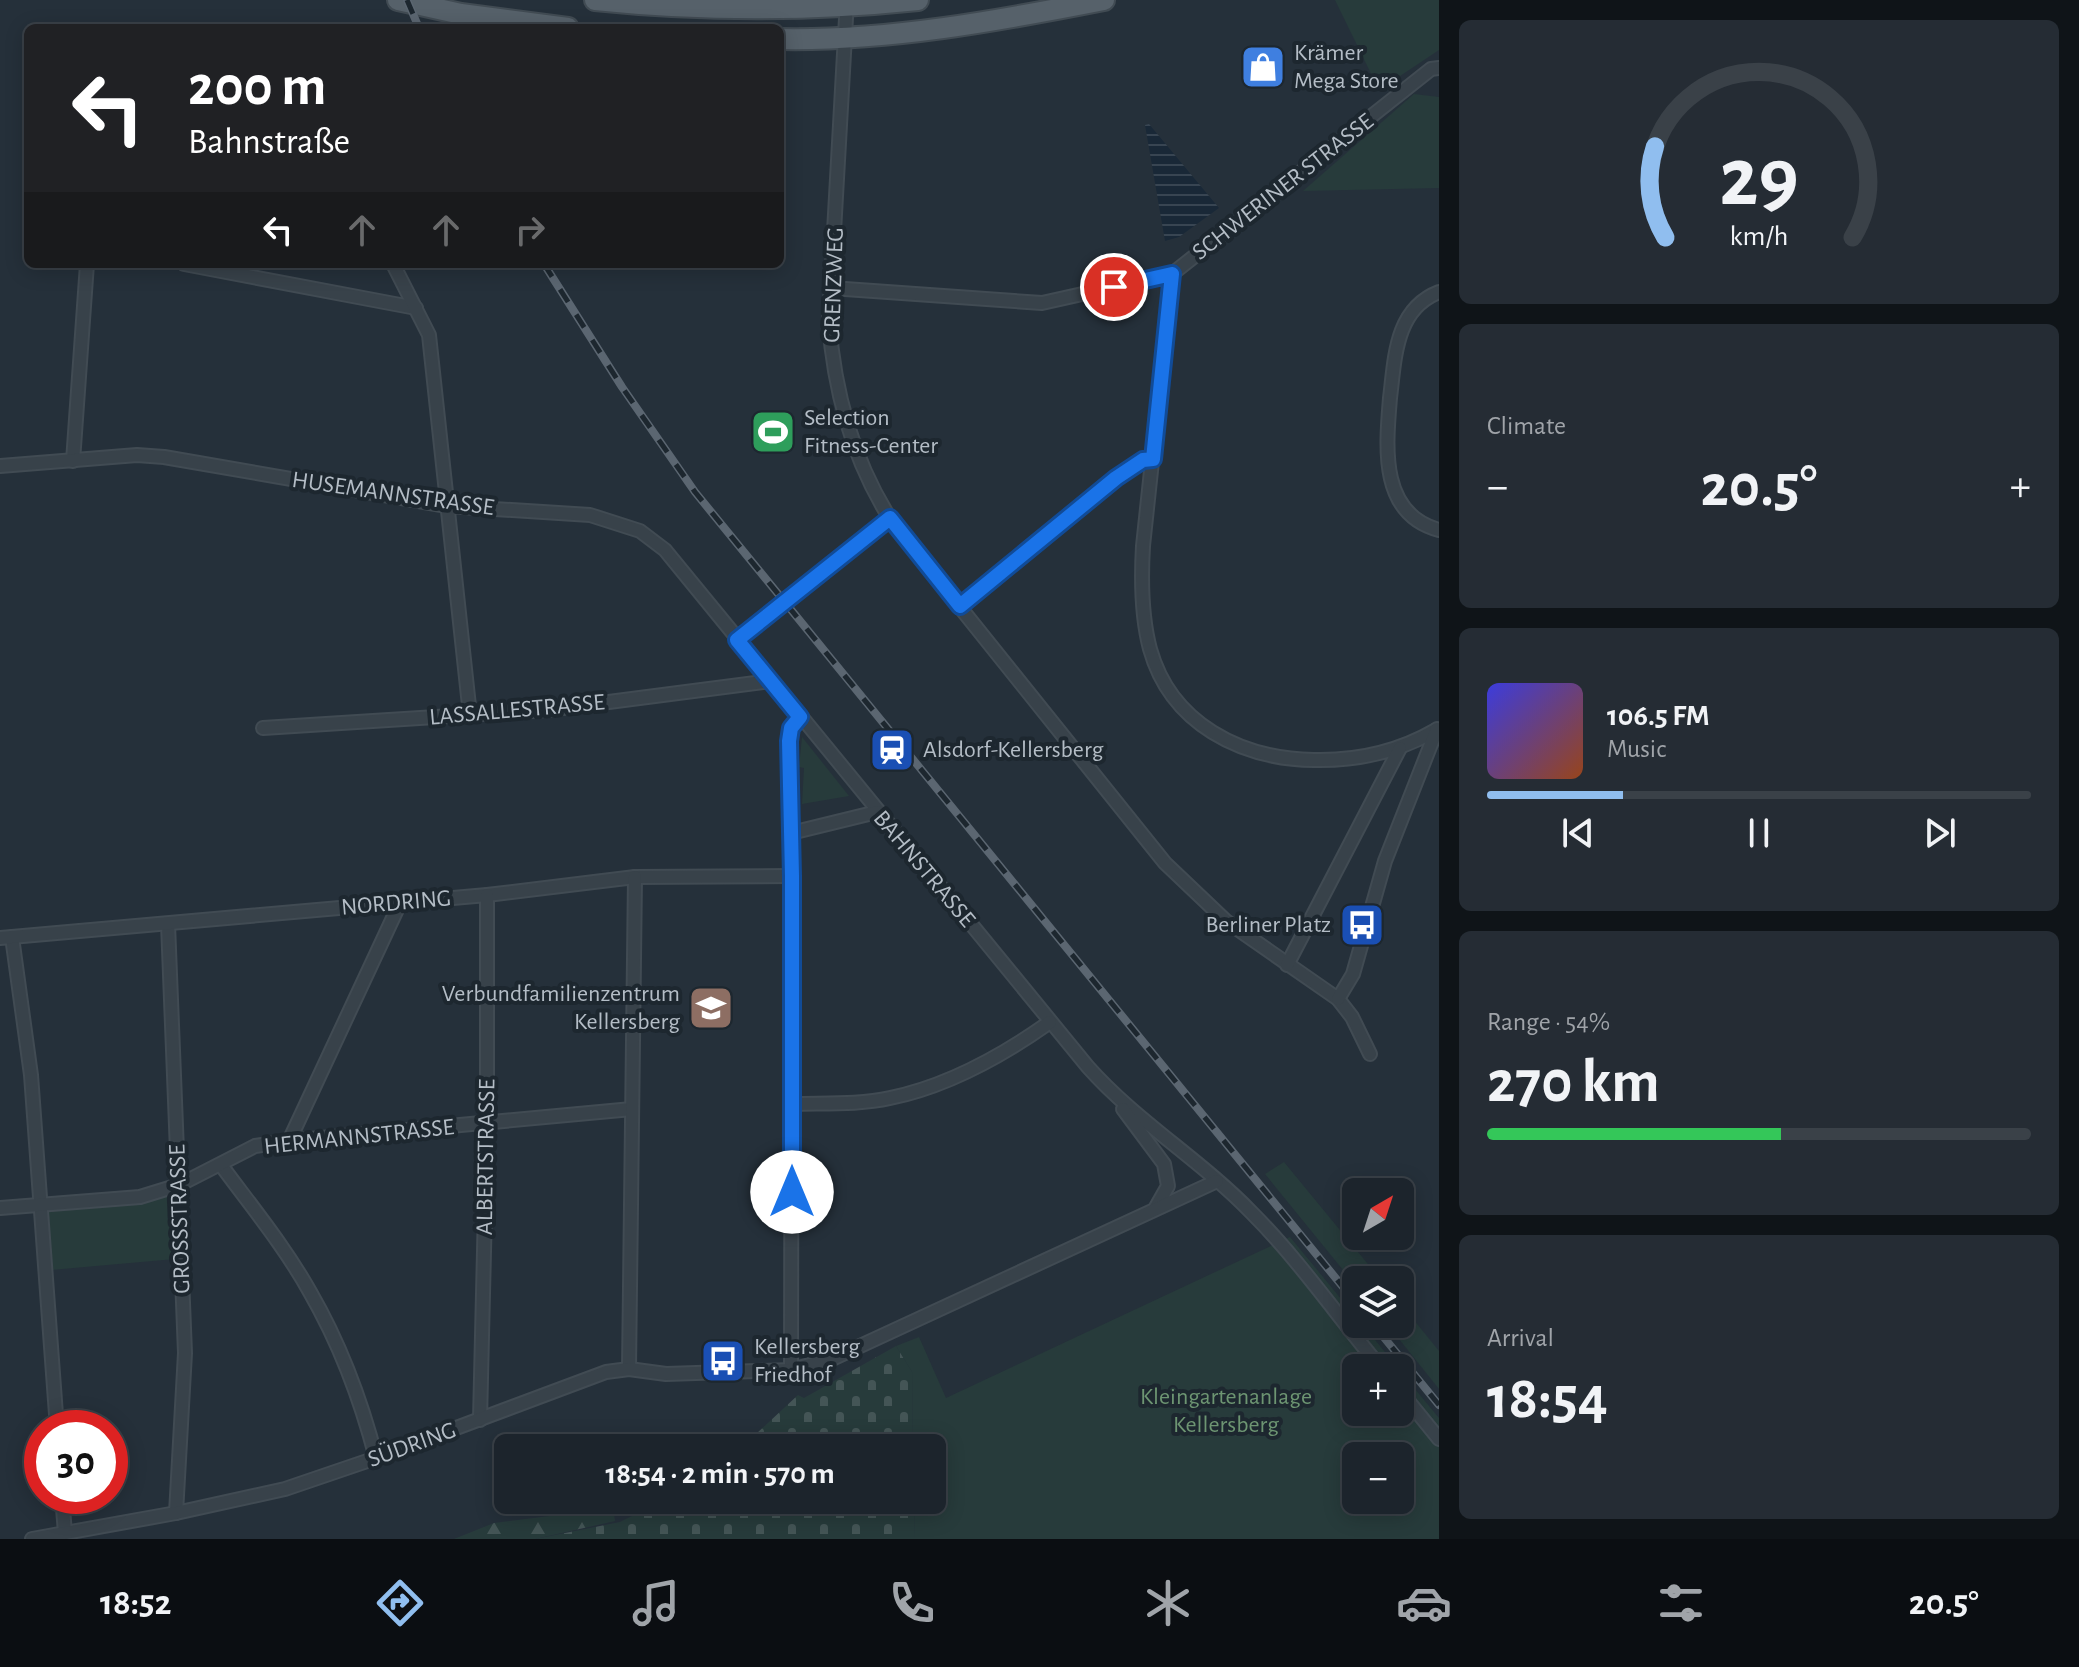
<!DOCTYPE html>
<html lang="en">
<head>
<meta charset="utf-8">
<style>
	:root { --surface:#1c242c; --page:#252c34; --text:#f1f3f6; --muted:#a0a4a9; --line:#3a4148; --accent:#90beef }
	body { margin:0; font-family:"Alegreya Sans",sans-serif; background:var(--page); color:var(--text); height:100vh; display:flex; flex-direction:column; font-size:30px; white-space:nowrap }
	* { box-sizing:border-box; margin:0 }
	p { font-size:26px; color:var(--muted) }
	.icon { flex:none; width:44px; height:44px; fill:none; stroke:currentColor; stroke-width:2; stroke-linecap:round; stroke-linejoin:round }
	.map { position:relative; flex:1; overflow:hidden }
	.sheet { display:flex; flex-direction:column; gap:20px; padding:20px; background:#0f1418; width:640px }
	.sheet>* { flex:none }
	.top-card { position:absolute; left:24px; top:24px; width:760px; height:244px; border-radius:12px; box-shadow:0 4px 20px #0003,0 0 0 2px var(--line); background:#202124; color:#fff; overflow:hidden }
	.needle { width:52px; rotate:39deg }
	.fabs { position:absolute; left:1342px; top:1178px; display:grid; gap:16px }
	.fabs a { display:grid; place-items:center; width:72px; height:72px; border-radius:12px; background:var(--surface); box-shadow:0 4px 20px #0003,0 0 0 2px var(--line); font-size:40px }
	.speed { position:absolute; left:24px; top:1410px; display:flex; gap:16px; font-size:40px; font-weight:700; text-align:center }
	.speed>* { display:grid; place-content:center; width:104px; height:104px; border-radius:50%; background:var(--surface); box-shadow:0 4px 20px #0003,0 0 0 2px var(--line); line-height:1 }
	.speed .limit { border:12px solid #d22; background:#fff; color:#111 }
	.pin { position:absolute; display:grid; place-items:center; width:68px; height:68px; color:#fff; margin:-34px; border:4px solid #fff; border-radius:50%; box-shadow:0 2px 8px #0007 }
	.me { position:absolute; width:88px; margin:-44px; rotate:0deg; stroke-linejoin:round; filter:drop-shadow(0 0 6px #0008) }
	.turn { display:flex; align-items:center; gap:28px; height:168px; padding:0 32px; font-size:36px }
	.turn .icon { width:104px; height:104px; stroke-width:2.5 }
	.turn b { display:block; font-size:56px; line-height:68px }
	.lanes { display:flex; align-items:center; height:76px; padding:0 32px; background:#0003; justify-content:center; gap:40px; direction:ltr }
	.lanes .off { opacity:.35 }
	.big { font-size:60px; font-weight:700; line-height:1.1 }
	.sheet .tile { flex:1; display:flex; flex-direction:column; justify-content:center; gap:12px; min-width:0; padding:0 28px; border-radius:12px; background:var(--page) }
	.sheet .dial { align-items:center; gap:0 }
	.dial svg { height:208px; overflow:visible; fill:none; stroke:var(--line); stroke-width:7; stroke-linecap:round; text-anchor:middle }
	.dial text { fill:var(--text); stroke:none }
	.song { display:flex; align-items:center; gap:24px }
	.cover { width:96px; height:96px; border-radius:12px; background:linear-gradient(135deg,hsl(240 70% 55%),hsl(20 70% 35%)) }
	.played { height:8px; border-radius:4px; background:linear-gradient(90deg,var(--accent) 25%,var(--line) 25%) }
	.keys { display:flex; justify-content:space-around; direction:ltr }
	.heat { display:flex; justify-content:space-between; align-items:center; font-size:44px; direction:ltr }
	.charge { height:12px; border-radius:6px; background:linear-gradient(90deg,#34c759 54%,var(--line) 0) }
	.trip { position:absolute; left:494px; top:1434px; width:452px; height:80px; border-radius:12px; background:var(--surface); box-shadow:0 4px 20px #0003,0 0 0 2px var(--line); font-weight:700; line-height:80px; text-align:center }
	.tab-bar { display:flex; height:128px; justify-content:space-around; align-items:center; background:#0b0e12; color:var(--muted) }
	.tab-bar .icon { width:56px; height:56px }
	.tab-bar .on { color:var(--accent) }
	.tab-bar b { font-size:36px; color:var(--text) }
	main { display:flex; flex:1; min-height:0 }
	.map>svg:first-child { display:block }
</style>
</head>
<body>
<main>
<div class="map">
<svg width="1439" height="1539" viewBox="0 0 1439 1539">
	<defs>
		<pattern id="forest-firs" width="22" height="20" patternUnits="userSpaceOnUse" patternTransform="scale(2)"><rect width="22" height="20" fill="#273b3b"/><path d="M5 1l3.5 6h-7zM16 11l3.5 6h-7z" fill="#445556"/></pattern>
		<pattern id="cemetery-stones" width="16" height="16" patternUnits="userSpaceOnUse" patternTransform="scale(2)"><rect width="16" height="16" fill="#273b3b"/><path d="M2 7V4a2 2 0 0 1 4 0v3zM10 15v-3a2 2 0 0 1 4 0v3z" fill="#445556"/></pattern>
		<pattern id="water-rules" width="6" height="5" patternUnits="userSpaceOnUse" patternTransform="scale(2)"><rect width="6" height="5" fill="#192837"/><path d="M0 2.5h6" fill="none" stroke="#384552"/></pattern>
	</defs>
	<rect width="100%" height="100%" fill="#25303a"/>
	<g fill="#273b3b" fill-rule="evenodd">
		<path d="M1335,0H1439V50L1379,90Z"/>
		<path d="M1414,94L1439,97V188L1303,191Z"/>
		<path d="M802,737L849,796L802,804L804,768L799,767Z"/>
		<path d="M1284,1162L1381,1280H1356V1286L1265,1174Z"/>
		<path d="M173,1194L175,1259L51,1270L48,1211L141,1204Z"/>
		<path d="M1290,1237L1356,1317V1324H1362L1398,1368H1356V1412H1400V1371L1439,1418V1539H915L914,1500H932V1448H913L912,1372L896,1346L919,1337L946,1398ZM1356,1456H1400V1500H1356Z"/>
		<path d="M1400,1303L1439,1351V1389L1387,1324H1400Z"/>
	</g>
	<path fill="url(#forest-firs)" d="M613,1508L615,1521L535,1539H454L494,1523Z"/>
	<g fill="url(#cemetery-stones)">
		<path d="M896,1346L912,1372L913,1448H741L798,1395L804,1398Z"/>
		<path d="M664,1500H914L915,1539H535L620,1522Z"/>
	</g>
	<path fill="url(#water-rules)" d="M1149,124L1219,208L1179,237L1165,241L1145,125Z"/>
	<g fill="none" stroke-linecap="round" stroke-linejoin="round">
		<g stroke="#414b53" stroke-width="16">
			<g id="minor">
				<path d="M847,0L829,321C834,391 852,457 889,517C898,530 910,543 919,556L1165,863L1226,921L1338,999L1352,1017L1370,1054"/>
				<path d="M184,264L416,308"/>
				<path d="M393,264L429,335L470,715"/>
				<path d="M1172,274L1143,546C1141,580 1141,615 1150,649C1171,724 1241,759 1314,760C1358,761 1398,752 1436,730"/>
				<path d="M831,288L1042,303L1172,274L1431,69L1439,68"/>
				<path d="M1439,292C1395,309 1395,358 1390,398C1386,447 1379,514 1439,530"/>
				<path d="M73,461L87,264"/>
				<path d="M0,466L137,455L164,457L447,506L590,515L640,531L665,550L1088,1067C1137,1122 1201,1160 1252,1213C1299,1260 1338,1317 1381,1368"/>
				<path d="M960,606L1116,478L1143,460L1153,459"/>
				<path d="M737,640L890,518"/>
				<path d="M263,728L547,710L771,681"/>
				<path d="M791,833L877,812"/>
				<path d="M168,924L185,1353L176,1513"/>
				<path d="M12,937L31,1075L57,1428"/>
				<path d="M0,938L487,895L635,877L792,876"/>
				<path d="M1287,965L1400,748"/>
				<path d="M1338,999L1353,974L1385,861L1437,729"/>
				<path d="M792,1104C825,1103 859,1105 890,1098C949,1086 1002,1056 1050,1022"/>
				<path d="M1123,1109L1164,1164L1168,1186L1155,1209"/>
				<path d="M289,1141L400,903"/>
				<path d="M221,1165C252,1207 285,1247 310,1292C340,1344 361,1400 376,1458"/>
				<path d="M0,1208L140,1197L179,1185L255,1146L289,1141L632,1109"/>
				<path d="M629,1369L635,877"/>
				<path d="M791,1370L792,876L789,741L791,728L800,717"/>
				<path d="M1400,1391L1439,1439"/>
				<path d="M480,1420L487,1125V895"/>
				<path d="M62,1496L65,1533"/>
				<path d="M32,1539L176,1513L285,1489L376,1458L606,1372L629,1369L666,1374L791,1370L832,1359L1217,1181"/>
			</g>
		</g>
		<g stroke="#414b53" stroke-width="24">
			<g id="primary">
				<path d="M398,0L461,14L568,28"/>
				<path d="M595,0C702,11 811,11 918,0"/>
				<path d="M780,39C889,41 997,21 1104,0"/>
			</g>
		</g>
		<use href="#minor" stroke="#38424a" stroke-width="12"/>
		<use href="#primary" stroke="#56616a" stroke-width="20"/>
		<g stroke="#5b6671" stroke-width="8">
			<g id="rail">
				<path d="M407,0L419,28"/>
				<path d="M544,264L622,387L695,492L1356,1303"/>
				<path d="M1373,1324L1439,1405"/>
			</g>
		</g>
		<use href="#rail" stroke="#1d272f" stroke-width="5" stroke-dasharray="15" stroke-linecap="butt"/>
	</g>
	<g fill="none" stroke-linecap="round" stroke-linejoin="round">
		<g stroke="#114b97" stroke-width="20">
			<path id="route" d="M792,1192V876L789,741L791,728L800,717L737,640L890,518L960,606L1116,478L1143,460L1153,459L1172,274L1114,287"/>
		</g>
		<use href="#route" stroke="#1a73e8" stroke-width="14"/>
	</g>
	<defs>
		<g id="shop-square" transform="scale(2.3)"><rect x="-9" y="-9" width="18" height="18" rx="4" fill="#3f7fe0" stroke="#1d272f"/><path d="M-5-2.5h2.3a2.7 3.5 0 0 1 5.4 0H5L5.5 6h-11ZM-1.5-2.5h3a1.5 2.3 0 0 0-3 0Z" fill="#fff"/></g>
		<g id="stadium-square" transform="scale(2.3)"><rect x="-9" y="-9" width="18" height="18" rx="4" fill="#2e9e5b" stroke="#1d272f"/><path d="M0-5a6.5 5 0 1 0 0 10a6.5 5 0 1 0 0-10ZM-3.5-1.8h7v3.6h-7Z" fill="#fff"/></g>
		<g id="station-square" transform="scale(2.3)"><rect x="-9" y="-9" width="18" height="18" rx="4" fill="#1a4fb4" stroke="#1d272f"/><path d="M-3-6H3Q5-6 5-4V2Q5 4 3 4L4.5 6H3L1.5 4h-3L-3 6H-4.5L-3 4Q-5 4-5 2V-4Q-5-6-3-6ZM-3.5-4v3h7v-3ZM-3.5 1v1.5H-2V1ZM2 1v1.5H3.5V1Z" fill="#fff"/></g>
		<g id="bus-square" transform="scale(2.3)"><rect x="-9" y="-9" width="18" height="18" rx="4" fill="#1a4fb4" stroke="#1d272f"/><path d="M-5-6H5V4H4V6H2V4H-2V6H-4V4H-5ZM-3.5-4V0h7V-4ZM-3.5 1.2v1.5H-2V1.2ZM2 1.2v1.5H3.5V1.2Z" fill="#fff"/></g>
		<g id="school-square" transform="scale(2.3)"><rect x="-9" y="-9" width="18" height="18" rx="4" fill="#8d6e63" stroke="#1d272f"/><path d="M0-5L7-2L0 1L-7-2ZM-4 1L0 2.5L4 1V4Q0 6-4 4Z" fill="#fff"/></g>
	</defs>
	<g fill-rule="evenodd">
		<use href="#shop-square" x="1263" y="67"/>
		<use href="#stadium-square" x="773" y="432"/>
		<use href="#station-square" x="892" y="750"/>
		<use href="#bus-square" x="1362" y="925"/>
		<use href="#school-square" x="711" y="1008"/>
		<use href="#bus-square" x="723" y="1361"/>
	</g>
	<g text-anchor="middle" dominant-baseline="central" stroke-width="8" stroke-linejoin="round" paint-order="stroke">
		<g font-size="24" fill="#b4bdc6" stroke="#1d272f" text-anchor="start">
			<text x="1294" y="53">Krämer<tspan x="1294" dy="28">Mega Store</tspan></text>
			<text x="804" y="418">Selection<tspan x="804" dy="28">Fitness-Center</tspan></text>
			<text x="923" y="750">Alsdorf-Kellersberg</text>
			<text x="1331" y="925" text-anchor="end">Berliner Platz</text>
			<text x="680" y="994" text-anchor="end">Verbundfamilienzentrum<tspan x="680" dy="28">Kellersberg</tspan></text>
			<text x="754" y="1347">Kellersberg<tspan x="754" dy="28">Friedhof</tspan></text>
		</g>
		<g font-size="24" fill="#b4bdc6" stroke="#1d272f">
			<text transform="translate(1283 187) rotate(-38)">SCHWERINER STRASSE</text>
			<text transform="translate(834 285) rotate(-88)">GRENZWEG</text>
			<text transform="translate(393 494) rotate(8)">HUSEMANNSTRASSE</text>
			<text transform="translate(517 710) rotate(-5)">LASSALLESTRASSE</text>
			<text transform="translate(924 869) rotate(50)">BAHNSTRASSE</text>
			<text transform="translate(396 903) rotate(-5)">NORDRING</text>
			<text transform="translate(359 1137) rotate(-6)">HERMANNSTRASSE</text>
			<text transform="translate(486 1157) rotate(-89)">ALBERTSTRASSE</text>
			<text transform="translate(180 1219) rotate(-92)">GROSSSTRASSE</text>
			<text transform="translate(412 1445) rotate(-20)">SÜDRING</text>
		</g>
		<g font-size="24" fill="#6d9572" stroke="#1d272f">
			<text x="1226" y="1397">Kleingartenanlage<tspan x="1226" dy="28">Kellersberg</tspan></text>
		</g>
	</g>
</svg>
<div class="fabs">
<a><svg class="needle" viewBox="-14 -14 28 28"><path d="M0-13l5 13h-10z" fill="#e53935"/><path d="M0 13l5-13h-10z" fill="#a0a4a9"/></svg></a>
<a><svg class="icon" aria-label="layers" viewBox="0 0 24 24"><path d="M12 4l9 5-9 5-9-5zM3 14l9 5 9-5"/></svg></a>
<a>+</a>
<a>−</a>
</div>
<div class="speed"><div class="limit">30</div></div>
<div class="pin" style="left:1114px;top:287px;background:#d93025"><svg class="icon" aria-label="arrive" viewBox="0 0 24 24"><path d="M6 21V4h12l-3 4 3 4H6"/></svg></div>
<svg class="me" style="left:792px;top:1192px" viewBox="-20 -20 40 40"><circle r="19" fill="#fff"/><path d="M0-13L10 11 0 6-10 11z" fill="#1a73e8"/></svg>
<div class="trip">18:54 · 2 min · 570 m</div>
<div class="top-card">
<div class="turn"><svg class="icon" aria-label="left" viewBox="0 0 24 24"><path d="M17 20v-9H6M10 6l-5 5 5 5"/></svg><div><b>200 m</b>Bahnstraße</div></div>
<div class="lanes"><svg class="icon" aria-label="left" viewBox="0 0 24 24"><path d="M17 20v-9H6M10 6l-5 5 5 5"/></svg><svg class="icon off" aria-label="ahead" viewBox="0 0 24 24"><path d="M12 20V5M6 11l6-6 6 6"/></svg><svg class="icon off" aria-label="ahead" viewBox="0 0 24 24"><path d="M12 20V5M6 11l6-6 6 6"/></svg><svg class="icon off" aria-label="right" viewBox="0 0 24 24"><path d="M7 20v-9h11M14 6l5 5-5 5"/></svg></div>
</div>
</div>
<section class="sheet">
<div class="tile dial"><svg viewBox="0 0 100 80">
<path d="M14 69A42 42 0 1 1 86 69"/>
<path d="M14 69A42 42 0 0 1 10 34" stroke="#90beef"/>
<text x="50" y="56" font-size="32" font-weight="700">29</text>
<text x="50" y="72" font-size="11">km/h</text>
</svg></div>
<div class="tile"><p>Climate</p>
<div class="heat"><a>−</a><b class="big">20.5°</b><a>+</a></div>
</div>
<div class="tile">
<div class="song"><i class="cover"></i><div><b>106.5 FM</b><p>Music</p></div></div>
<div class="played"></div>
<div class="keys"><svg class="icon" aria-label="previous" viewBox="0 0 24 24"><path d="M18 5L8 12l10 7zM5 5v14"/></svg><svg class="icon" aria-label="pause" viewBox="0 0 24 24"><path d="M8 5v14M16 5v14"/></svg><svg class="icon" aria-label="next" viewBox="0 0 24 24"><path d="M6 5l10 7-10 7zM19 5v14"/></svg></div>
</div>
<div class="tile"><p>Range · 54%</p><b class="big">270 km</b><div class="charge"></div></div>
<div class="tile"><p>Arrival</p><b class="big">18:54</b></div>
</section>
</main>
<nav class="tab-bar">
<b>18:52</b>
<svg class="icon on" aria-label="directions" viewBox="0 0 24 24"><path d="M12 3l9 9-9 9-9-9zM9 14v-3h6M13 9l2 2-2 2"/></svg>
<svg class="icon" aria-label="music" viewBox="0 0 24 24"><path d="M9 18V5l10-2v13"/><circle cx="6" cy="18" r="3"/><circle cx="16" cy="16" r="3"/></svg>
<svg class="icon" aria-label="phone" viewBox="0 0 24 24"><path d="M5 4h4l2 5-3 2q2 4 5 5l2-3 5 2v4C11 20 4 13 5 4z"/></svg>
<svg class="icon" aria-label="climate" viewBox="0 0 24 24"><path d="M12 3v18M4 7l16 10M4 17L20 7"/></svg>
<svg class="icon" aria-label="car" viewBox="0 0 24 24"><path d="M5 17H2v-5l4-1 3-4h7l3 4 3 1v5h-3M9 17h6M6 11h13"/><circle cx="7" cy="17" r="2"/><circle cx="17" cy="17" r="2"/></svg>
<svg class="icon" aria-label="filters" viewBox="0 0 24 24"><path d="M4 7h16M4 17h16"/><circle cx="9" cy="7" r="2"/><circle cx="15" cy="17" r="2"/></svg>
<b>20.5°</b>
</nav>
</body>
</html>
